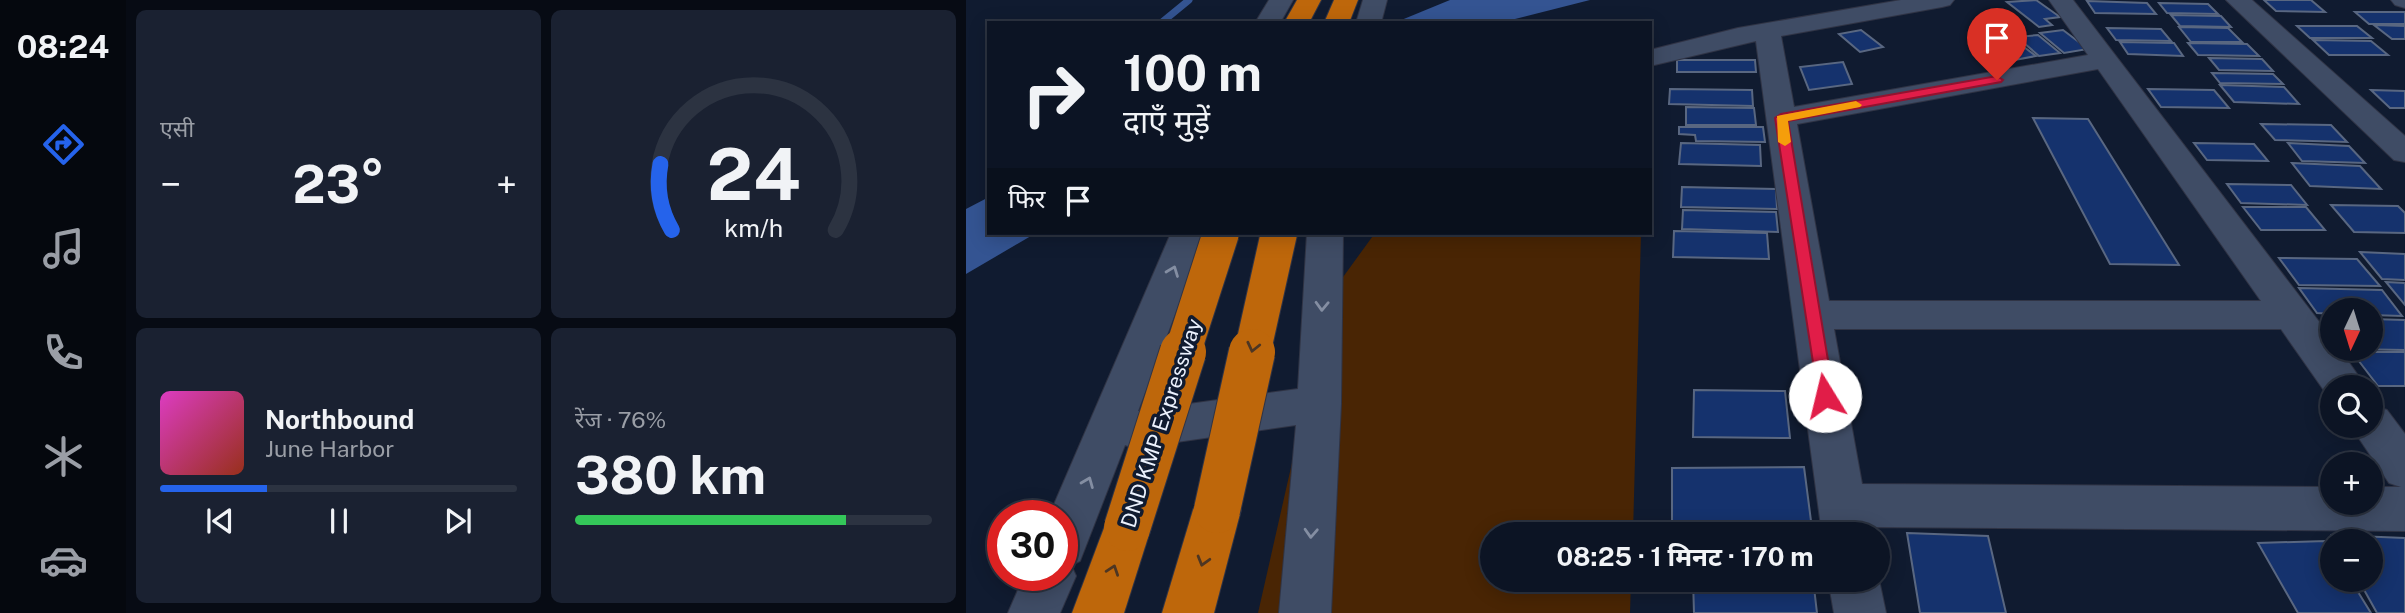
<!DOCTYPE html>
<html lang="hi">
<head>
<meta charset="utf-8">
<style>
	:root { --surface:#0c1424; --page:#1a2131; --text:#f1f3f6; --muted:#9a9ea6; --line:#2c3341; --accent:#2563eb }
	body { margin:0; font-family:"Public Sans","Noto Sans Devanagari",sans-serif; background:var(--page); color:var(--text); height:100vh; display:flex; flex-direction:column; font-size:26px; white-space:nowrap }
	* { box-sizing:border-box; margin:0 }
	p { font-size:23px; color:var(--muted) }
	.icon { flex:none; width:38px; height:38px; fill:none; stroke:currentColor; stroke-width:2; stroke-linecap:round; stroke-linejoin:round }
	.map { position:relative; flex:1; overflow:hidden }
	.panel { display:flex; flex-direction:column; gap:10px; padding:10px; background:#070b14; width:840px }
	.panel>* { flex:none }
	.guide { position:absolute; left:21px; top:21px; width:665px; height:214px; border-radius:0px; box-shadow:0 4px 18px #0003,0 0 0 2px var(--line); background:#0c1424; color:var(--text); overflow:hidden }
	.needle { width:46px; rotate:184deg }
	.tools { position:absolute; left:1354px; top:298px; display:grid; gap:14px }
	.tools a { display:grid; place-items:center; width:63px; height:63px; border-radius:50%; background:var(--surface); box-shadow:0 4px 18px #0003,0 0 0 2px var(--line); font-size:35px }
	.speed { position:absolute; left:21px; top:500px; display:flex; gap:14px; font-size:35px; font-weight:700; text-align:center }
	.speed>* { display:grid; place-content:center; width:91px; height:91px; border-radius:50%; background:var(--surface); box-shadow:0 4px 18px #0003,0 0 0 2px var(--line); line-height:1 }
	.speed .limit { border:10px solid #d22; background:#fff; color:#111 }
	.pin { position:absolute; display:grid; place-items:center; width:60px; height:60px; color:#fff; margin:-72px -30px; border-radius:50% 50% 50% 0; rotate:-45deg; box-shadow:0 0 7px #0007 }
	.pin .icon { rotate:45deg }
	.me { position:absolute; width:77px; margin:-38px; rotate:351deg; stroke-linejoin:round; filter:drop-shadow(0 0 5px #0008) }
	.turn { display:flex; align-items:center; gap:24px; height:147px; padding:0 21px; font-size:32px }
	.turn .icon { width:91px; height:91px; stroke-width:2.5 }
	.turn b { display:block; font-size:49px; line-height:60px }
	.then { display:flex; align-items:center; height:66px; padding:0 21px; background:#0003; gap:14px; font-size:26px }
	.big { font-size:52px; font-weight:700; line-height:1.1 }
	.panel .widget { flex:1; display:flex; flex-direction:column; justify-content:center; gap:10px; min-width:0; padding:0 24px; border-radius:10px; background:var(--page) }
	.panel .dial { align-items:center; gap:0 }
	.dial svg { height:182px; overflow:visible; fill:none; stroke:var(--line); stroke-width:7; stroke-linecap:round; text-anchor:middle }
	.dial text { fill:var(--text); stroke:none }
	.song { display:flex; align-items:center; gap:21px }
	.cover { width:84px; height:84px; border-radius:10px; background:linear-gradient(135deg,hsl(310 70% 55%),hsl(10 70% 35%)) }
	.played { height:7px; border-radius:4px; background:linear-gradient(90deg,var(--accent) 30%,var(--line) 30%) }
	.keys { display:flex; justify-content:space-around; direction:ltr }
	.heat { display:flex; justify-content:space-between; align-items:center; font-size:38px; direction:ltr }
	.charge { height:10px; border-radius:5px; background:linear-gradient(90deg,#34c759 76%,var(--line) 0) }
	.panel .tiles { flex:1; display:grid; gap:10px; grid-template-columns:repeat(2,1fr) }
	.trip { position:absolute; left:514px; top:522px; width:410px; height:70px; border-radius:35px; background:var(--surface); box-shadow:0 4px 18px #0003,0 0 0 2px var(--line); font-weight:700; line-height:70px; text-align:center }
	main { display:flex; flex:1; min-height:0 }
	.tab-bar { display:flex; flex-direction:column; width:126px; justify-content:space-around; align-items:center; background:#05080e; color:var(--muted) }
	.tab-bar .icon { width:49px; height:49px }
	.tab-bar .active { color:var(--accent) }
	.tab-bar b { font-size:32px; color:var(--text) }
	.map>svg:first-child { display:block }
</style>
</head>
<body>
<main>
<nav class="tab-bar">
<b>08:24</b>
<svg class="icon active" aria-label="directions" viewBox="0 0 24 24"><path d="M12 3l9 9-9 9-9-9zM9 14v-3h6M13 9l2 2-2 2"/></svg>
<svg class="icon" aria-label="music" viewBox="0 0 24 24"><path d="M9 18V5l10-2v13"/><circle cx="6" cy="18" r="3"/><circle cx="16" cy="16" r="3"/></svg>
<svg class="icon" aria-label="phone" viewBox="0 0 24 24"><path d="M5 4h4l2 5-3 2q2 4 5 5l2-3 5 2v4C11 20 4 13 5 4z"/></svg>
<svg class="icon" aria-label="climate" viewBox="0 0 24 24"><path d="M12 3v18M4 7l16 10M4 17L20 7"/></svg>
<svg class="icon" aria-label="car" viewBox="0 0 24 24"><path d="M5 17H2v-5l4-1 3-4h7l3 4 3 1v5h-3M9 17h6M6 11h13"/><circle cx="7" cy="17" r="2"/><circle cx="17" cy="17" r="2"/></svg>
</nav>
<section class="panel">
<div class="tiles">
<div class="widget"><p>एसी</p>
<div class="heat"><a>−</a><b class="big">23°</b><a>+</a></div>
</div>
<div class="widget dial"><svg viewBox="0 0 100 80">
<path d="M14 69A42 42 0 1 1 86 69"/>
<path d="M14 69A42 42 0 0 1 9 40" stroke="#2563eb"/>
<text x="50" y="56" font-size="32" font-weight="700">24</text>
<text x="50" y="72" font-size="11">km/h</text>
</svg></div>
<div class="widget">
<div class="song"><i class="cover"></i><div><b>Northbound</b><p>June Harbor</p></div></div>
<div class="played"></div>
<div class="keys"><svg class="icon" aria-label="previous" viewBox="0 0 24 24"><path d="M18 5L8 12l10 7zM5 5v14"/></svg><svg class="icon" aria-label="pause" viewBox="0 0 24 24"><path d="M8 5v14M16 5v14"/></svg><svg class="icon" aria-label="next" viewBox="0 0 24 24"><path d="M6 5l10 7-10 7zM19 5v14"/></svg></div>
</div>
<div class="widget"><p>रेंज · 76%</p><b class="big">380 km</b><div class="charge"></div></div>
</div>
</section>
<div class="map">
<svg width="1439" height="613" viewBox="0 0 1439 613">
	<rect width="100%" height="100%" fill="#101b30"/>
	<path fill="#492504" d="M409,233H675L667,534H527V579H665L664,613H292L364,295Z"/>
	<g fill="#345492">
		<path d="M484,0H624L533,23H428Z"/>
		<path d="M23,197V233H70L0,274V209Z"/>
	</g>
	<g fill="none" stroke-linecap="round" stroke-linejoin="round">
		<path stroke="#345492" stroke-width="7" d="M195,23L223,0"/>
	</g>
	<g fill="#15326d" stroke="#596781" stroke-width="2">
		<path d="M1070,0L1094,17L1079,19L1086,25L1073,27L1041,2Z"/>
		<path d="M1298,0H1345L1359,12L1310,11Z"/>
		<path d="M1121,1L1181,3L1190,14L1129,13Z"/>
		<path d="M1193,3L1242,4L1252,14L1201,13Z"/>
		<path d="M1389,12H1439V24H1403Z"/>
		<path d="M1205,15L1255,16L1265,27L1214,26Z"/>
		<path d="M1408,25L1439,26V39H1426Z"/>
		<path d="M1331,26H1391L1406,38H1344Z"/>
		<path d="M1213,27L1262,28L1276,42H1225Z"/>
		<path d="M1141,28L1195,29L1205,41L1150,40Z"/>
		<path d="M895,30L917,47L894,52L873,34Z"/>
		<path d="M1097,30L1122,49L1098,53L1074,33Z"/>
		<path d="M1072,35L1094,53L1073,56L1051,37Z"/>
		<path d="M1043,36L1070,56L1038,62L1012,41Z"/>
		<path d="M1347,40L1405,41L1422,55H1363Z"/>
		<path d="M1154,42L1208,43L1217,56L1162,54Z"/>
		<path d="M1222,43L1281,44L1293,56L1232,55Z"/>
		<path d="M1243,58L1296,59L1307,71L1253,70Z"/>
		<path d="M711,60H789L790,72H711Z"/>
		<path d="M877,62L886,84L843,90L834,67Z"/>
		<path d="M1246,73L1307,74L1317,84L1254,83Z"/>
		<path d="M1254,85L1318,87L1333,104L1268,102Z"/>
		<path d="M704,89L786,90L787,106L703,104Z"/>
		<path d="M1182,89L1248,90L1263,108L1195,107Z"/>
		<path d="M1405,90L1439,91V108H1424Z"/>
		<path d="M720,107L788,108L790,125H720Z"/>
		<path d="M1067,118L1122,119L1213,265L1144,264Z"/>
		<path d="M1295,124L1365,125L1381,142L1309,140Z"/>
		<path d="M713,127H797L799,142L730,141L729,135L713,134Z"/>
		<path d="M715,143L794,145L795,166L713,164Z"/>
		<path d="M1228,143L1288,144L1302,161L1241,160Z"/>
		<path d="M1322,143L1383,146L1399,163L1336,161Z"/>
		<path d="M1326,163L1394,166L1415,189L1344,186Z"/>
		<path d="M1261,184L1325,185L1341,205L1275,203Z"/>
		<path d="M716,187L810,189L811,209L715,207Z"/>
		<path d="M1365,205L1432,206L1439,213V233L1388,232Z"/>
		<path d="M1277,207H1340L1359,230H1295Z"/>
		<path d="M717,210L810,212L812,232L716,229Z"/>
		<path d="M708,231L801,233L803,259L707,257Z"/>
		<path d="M1394,252L1439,254V280L1416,279Z"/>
		<path d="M1313,258L1391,259L1414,286L1333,285Z"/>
		<path d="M1420,282L1439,283V305Z"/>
		<path d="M1333,288L1416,290L1436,316L1405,315V310H1367V314L1351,313Z"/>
		<path d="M1405,319L1439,320V350L1383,349L1405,348Z"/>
		<path d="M1386,352H1439V386H1412Z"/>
		<path d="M728,390L819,391L824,438L727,437Z"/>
		<path d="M838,467L845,521H706V468Z"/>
		<path d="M941,533L1022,536L1040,613H954Z"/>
		<path d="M1366,535L1439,538V613H1411L1392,579H1405V541H1370Z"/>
		<path d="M1360,541L1367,552V579H1384L1405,613H1332L1292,543Z"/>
		<path d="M727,579H847L851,613H728Z"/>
	</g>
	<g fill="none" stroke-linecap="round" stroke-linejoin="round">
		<g stroke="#303445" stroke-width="2">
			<g id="minor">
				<path d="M303,0H327L314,23H289Z"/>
				<path d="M397,0H421L415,23H390Z"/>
				<path d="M935,0H988L984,5L976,7L815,36L828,107L1122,55L1083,0H1107L1367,340V348H1373L1400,387H1367V400L1364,399L1315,329H868L896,484L1367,487V502H1405V487H1435L1423,483L1384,425H1405V405L1421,410L1439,434V531L904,527L906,534H856L790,41L684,66V50L772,28ZM1132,69L1295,301H863L831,124Z"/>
				<path d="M1260,0H1286L1439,136V162L1428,160Z"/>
				<path d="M1425,0H1439V8L1429,5Z"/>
				<path d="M205,233H240L172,411L332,389L341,233H377L375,404L365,613H313L330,425L168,448L159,445L114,561L105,565L110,576L94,613H42L58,576H96V516H83Z"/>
				<path d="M912,575L920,613H868L862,579H912Z"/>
			</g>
		</g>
		<g stroke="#303445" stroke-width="2">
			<g id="highway">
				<path d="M331,0H355L343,23H318Z"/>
				<path d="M368,0H392L383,23H358Z"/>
				<path d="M251,488L268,495L275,510L248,613H196L227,510L234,495Z"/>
				<path d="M161,506L178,512L185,528L158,613H106L144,512Z"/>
			</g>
		</g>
		<use href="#minor" fill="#3f4c65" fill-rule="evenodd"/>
		<use href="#highway" fill="#be670b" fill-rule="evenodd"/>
		<g stroke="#303445" stroke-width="38" stroke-linecap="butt">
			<g id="highway-bridge-far1">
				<path d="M216,354L255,233"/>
				<path d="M286,354L313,233"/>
			</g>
		</g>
		<g stroke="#303445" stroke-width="48" stroke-linecap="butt">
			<g id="highway-bridge">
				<path d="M251,510L286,352"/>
				<path d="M161,528L217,352"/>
			</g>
		</g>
		<use href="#highway-bridge-far1" stroke="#be670b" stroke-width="36"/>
		<use href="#highway-bridge" stroke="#be670b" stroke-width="46"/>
	</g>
	<defs><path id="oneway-chevron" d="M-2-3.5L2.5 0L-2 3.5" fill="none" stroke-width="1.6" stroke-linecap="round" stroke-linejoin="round" transform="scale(1.75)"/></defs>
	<g stroke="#848ea2">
		<use href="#oneway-chevron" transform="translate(207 271) rotate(-69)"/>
		<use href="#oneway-chevron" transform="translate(356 306) rotate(92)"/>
		<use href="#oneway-chevron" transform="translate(122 482) rotate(-68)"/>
		<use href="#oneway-chevron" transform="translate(345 533) rotate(93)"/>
	</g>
	<g stroke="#4d3623">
		<use href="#oneway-chevron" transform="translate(287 347) rotate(103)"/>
		<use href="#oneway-chevron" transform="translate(237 561) rotate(106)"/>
		<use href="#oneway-chevron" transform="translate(147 570) rotate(-71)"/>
	</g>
	<path fill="#e11d48" stroke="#92132f" stroke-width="2" d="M1031,76L1037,80L1035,82L822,121L868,396L866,401H853L809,118L815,114Z"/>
	<path fill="#f59e0b" d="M890,101L896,105L894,107L822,121L825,142L819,146L812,142L811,116Z"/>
	<g text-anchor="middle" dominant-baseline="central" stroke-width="7" stroke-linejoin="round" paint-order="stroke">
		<g font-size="21" fill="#ebf1fd" stroke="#101b30">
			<text transform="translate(195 423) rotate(-72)">DND KMP Expressway</text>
		</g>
	</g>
</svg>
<div class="tools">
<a><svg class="needle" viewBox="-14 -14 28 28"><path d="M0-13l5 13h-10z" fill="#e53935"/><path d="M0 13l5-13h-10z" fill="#9a9ea6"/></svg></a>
<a><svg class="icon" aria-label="search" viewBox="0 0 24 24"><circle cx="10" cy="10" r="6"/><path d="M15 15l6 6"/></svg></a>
<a>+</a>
<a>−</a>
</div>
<div class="speed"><div class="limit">30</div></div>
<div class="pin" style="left:1031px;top:80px;background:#d93025"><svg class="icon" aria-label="arrive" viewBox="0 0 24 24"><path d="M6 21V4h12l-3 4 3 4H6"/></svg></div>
<svg class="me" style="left:859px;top:396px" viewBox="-20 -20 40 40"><circle r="19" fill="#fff"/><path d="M0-13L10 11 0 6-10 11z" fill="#e11d48"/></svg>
<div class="trip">08:25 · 1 मिनट · 170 m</div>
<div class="guide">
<div class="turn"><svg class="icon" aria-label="right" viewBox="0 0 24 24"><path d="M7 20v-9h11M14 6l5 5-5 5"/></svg><div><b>100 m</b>दाएँ मुड़ें</div></div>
<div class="then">फिर<svg class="icon" aria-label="arrive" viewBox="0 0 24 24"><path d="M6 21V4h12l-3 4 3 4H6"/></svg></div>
</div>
</div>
</main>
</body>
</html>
